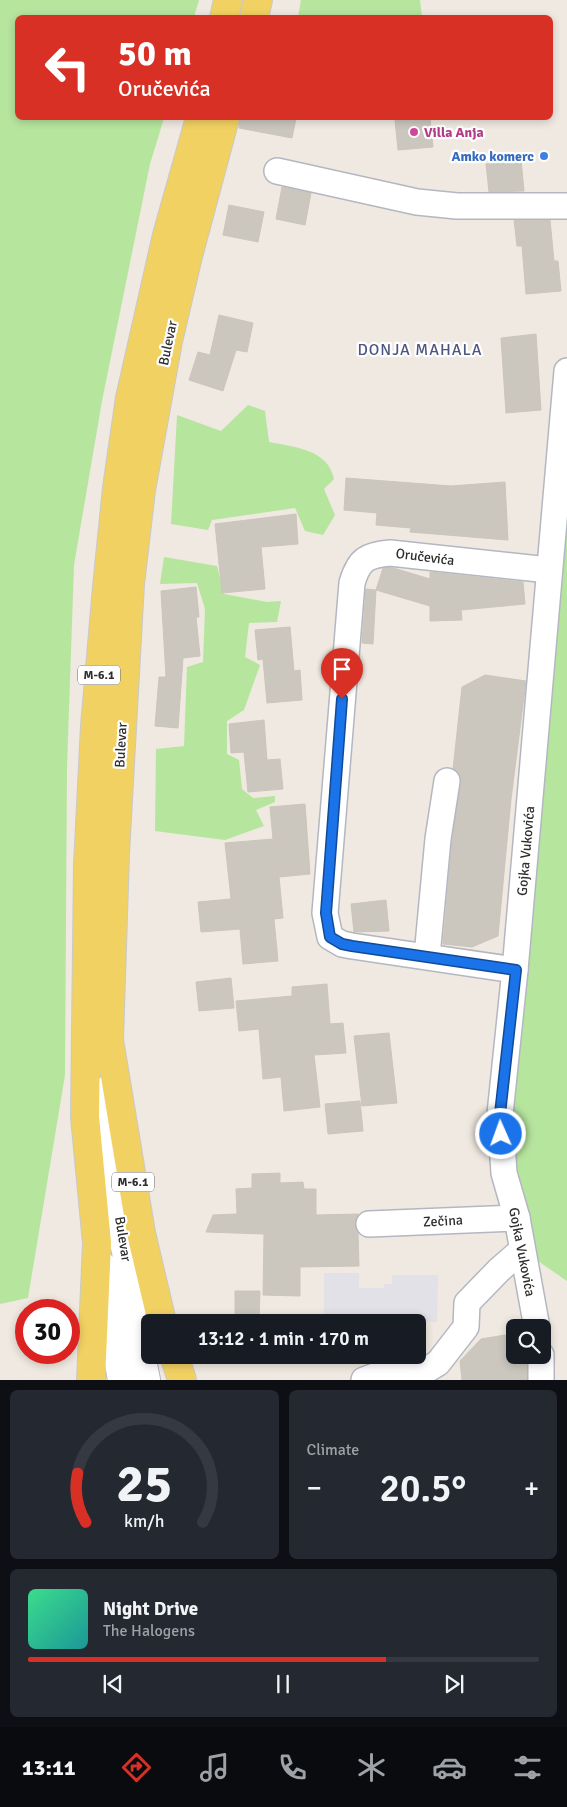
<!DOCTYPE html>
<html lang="en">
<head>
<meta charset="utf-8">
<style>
	:root { --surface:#171b24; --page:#242831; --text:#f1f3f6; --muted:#9ea1a6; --line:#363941; --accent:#d93025 }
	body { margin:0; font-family:Signika,sans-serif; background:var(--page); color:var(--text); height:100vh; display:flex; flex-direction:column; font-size:19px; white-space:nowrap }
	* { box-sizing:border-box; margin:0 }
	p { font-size:16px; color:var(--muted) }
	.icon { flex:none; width:28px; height:28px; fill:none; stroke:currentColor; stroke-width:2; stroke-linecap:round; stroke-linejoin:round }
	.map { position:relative; height:1380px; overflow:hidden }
	.side { display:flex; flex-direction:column; gap:10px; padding:10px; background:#0d0f14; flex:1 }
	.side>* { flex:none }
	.hud { position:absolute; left:15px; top:15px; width:538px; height:105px; border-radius:8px; box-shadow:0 2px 8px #0003; background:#d93025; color:#fff; overflow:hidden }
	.fabs { position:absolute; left:506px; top:1319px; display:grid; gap:10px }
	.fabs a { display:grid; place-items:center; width:45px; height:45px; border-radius:8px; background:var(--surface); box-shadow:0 2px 8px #0003; font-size:25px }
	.speed { position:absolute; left:15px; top:1299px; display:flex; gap:10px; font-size:25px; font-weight:700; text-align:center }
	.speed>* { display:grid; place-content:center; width:65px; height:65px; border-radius:50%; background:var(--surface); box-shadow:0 2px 8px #0003; line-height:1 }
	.speed .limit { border:8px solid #d22; background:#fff; color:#111 }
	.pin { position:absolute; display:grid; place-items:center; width:42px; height:42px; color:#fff; margin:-51px -21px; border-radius:50% 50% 50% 0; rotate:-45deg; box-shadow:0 0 5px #0007 }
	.pin .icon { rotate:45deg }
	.me { position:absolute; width:55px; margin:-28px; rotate:358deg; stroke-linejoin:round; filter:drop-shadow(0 0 4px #0008) }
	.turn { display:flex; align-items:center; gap:18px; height:105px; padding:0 20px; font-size:22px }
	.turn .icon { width:65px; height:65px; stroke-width:2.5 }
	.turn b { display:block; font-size:35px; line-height:42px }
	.big { font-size:38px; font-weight:600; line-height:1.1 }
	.side .tile { flex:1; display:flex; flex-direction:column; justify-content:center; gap:8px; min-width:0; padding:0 18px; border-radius:8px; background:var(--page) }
	.side .dial { align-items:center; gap:0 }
	.dial svg { height:130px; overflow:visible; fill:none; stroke:var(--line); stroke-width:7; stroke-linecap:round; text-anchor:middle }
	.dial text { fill:var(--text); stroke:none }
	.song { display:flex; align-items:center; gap:15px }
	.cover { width:60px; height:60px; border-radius:8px; background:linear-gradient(135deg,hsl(150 70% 55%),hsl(180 70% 35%)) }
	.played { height:5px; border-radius:2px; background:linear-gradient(90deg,var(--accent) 70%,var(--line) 70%) }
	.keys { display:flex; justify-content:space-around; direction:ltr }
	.heat { display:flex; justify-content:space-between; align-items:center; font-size:28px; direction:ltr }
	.side .tiles { flex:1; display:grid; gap:10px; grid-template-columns:1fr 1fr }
	.tile:last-child { grid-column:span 2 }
	.trip { position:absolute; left:141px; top:1314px; width:285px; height:50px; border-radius:8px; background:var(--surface); box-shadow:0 2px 8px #0003; font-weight:600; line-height:50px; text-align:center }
	.tabs { display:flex; height:80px; justify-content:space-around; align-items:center; background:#090b0e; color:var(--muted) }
	.tabs .icon { width:35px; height:35px }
	.tabs .active { color:var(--accent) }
	.tabs b { font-size:22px; color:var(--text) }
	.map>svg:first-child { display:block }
</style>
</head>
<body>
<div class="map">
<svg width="567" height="1380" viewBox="0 0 567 1380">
	<rect width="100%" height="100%" fill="#efe9e1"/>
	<path fill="#e3e1e8" d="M324,1273H359V1288H384V1284H392V1275H438L437,1322L324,1321Z"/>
	<g fill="#b6e59e">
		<path d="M0,0H199L194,17L18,18V118H164L150,164L102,401L74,565L67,767L65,1075L28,1298L0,1304Z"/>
		<path d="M301,0H420L422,17H298Z"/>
		<path d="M567,367V1281L522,1250L504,1173Z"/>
		<path d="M248,405L265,411L269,442C294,447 328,449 334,479L324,489L335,515L323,535L305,531L295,508L212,520L208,530L171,524L177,415L221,431Z"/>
		<path d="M164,557L217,566L224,594L267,602L281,601L277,622L249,623L245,657L260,665L244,710L227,721V754L239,760L242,789L253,798L275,796V802L256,810L264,826L225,840L155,831L156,749L184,746L187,667L203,662L205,609L197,583L160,584Z"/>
	</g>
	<g fill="#cbc7bf" stroke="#cbc5ba">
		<path d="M240,118H296L292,138L239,128Z"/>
		<path d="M430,118L433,147L398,150L395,120Z"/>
		<path d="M521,160L524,191L489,192L486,164Z"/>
		<path d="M282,187L311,193L305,225L276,219Z"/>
		<path d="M229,205L264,212L258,242L223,235Z"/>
		<path d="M514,220H550L554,261H558L561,291L526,294L522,246H517Z"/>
		<path d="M219,315L253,323L247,352L236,350L223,391L189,380L198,352L210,355Z"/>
		<path d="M536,334L541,410L506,413L501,338Z"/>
		<path d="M346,478L451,486L505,482L508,540L410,532L411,528L376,525L377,513L344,510Z"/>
		<path d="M296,514L298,544L261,547L265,589L222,593L215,524Z"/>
		<path d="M390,567L430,579V572L523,582L525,604L461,610L462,620L430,621V606L376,590L383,568Z"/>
		<path d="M196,587L199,617H196L200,656L183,658L178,728L155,726L159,677H166L161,591Z"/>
		<path d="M366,589L376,590L373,644L362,643Z"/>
		<path d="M290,627L294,671L300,670L302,700L267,703L263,659L258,660L255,630Z"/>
		<path d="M485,675L526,681L511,799L498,936L472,947L443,944L452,841L461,783L460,775L453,769L462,687Z"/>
		<path d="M264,720L267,760L280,759L283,789L248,792L244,752L231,753L229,724Z"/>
		<path d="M305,804L310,874L279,877L283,918L274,919L278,961L243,964L240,929L201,932L198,902L231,899L225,843L273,839L270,807Z"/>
		<path d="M386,900L389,931L354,932L351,904Z"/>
		<path d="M231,978L234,1008L199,1011L196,982Z"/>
		<path d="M327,984L330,1024L343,1023L346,1053L314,1055L320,1107L284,1111L281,1077L263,1079L259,1029L239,1031L236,1001L292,996V987Z"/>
		<path d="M389,1033L397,1103L362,1106L354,1036Z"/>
		<path d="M360,1101L363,1131L328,1134L325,1104Z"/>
		<path d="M280,1173V1183L303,1182L304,1189H316V1215L358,1214L355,1224L358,1233L359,1266L300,1267V1296L263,1295L264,1234L206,1232L213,1215L237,1214L236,1189L252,1188V1174Z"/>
		<path d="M235,1291H260L259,1318H235Z"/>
		<path d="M505,1335L515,1339V1355H527V1380H462L460,1361L481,1339Z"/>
	</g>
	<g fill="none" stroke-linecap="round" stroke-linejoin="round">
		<g stroke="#b4b7c1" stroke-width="28">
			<g id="street">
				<path d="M277,171L417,202L457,206H567"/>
				<path d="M427,956L438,839L447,781"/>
				<path d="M515,970L352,946L342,944L330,937L325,913L352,583C359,559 367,555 390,553L549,570"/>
				<path d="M369,1224L517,1218"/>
				<path d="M537,1328L517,1218L504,1173L500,1114L515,970L567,371"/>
				<path d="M541,1355V1380"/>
				<path d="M364,1380L380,1374L425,1371L438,1363L466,1327L467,1303L499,1270L522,1250"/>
			</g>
		</g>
		<g stroke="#b4b7c1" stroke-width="30">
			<g id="secondary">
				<path d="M109,1089V1139L121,1230L126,1251L133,1316L146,1380"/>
				<path d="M102,1266L122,1380"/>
			</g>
		</g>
		<g stroke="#c9c9c9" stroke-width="30">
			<g id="primary">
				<path d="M224,18L228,0"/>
				<path d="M254,18L258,0"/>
				<path d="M162,1322L141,1233L109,1040L115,854L130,584L141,490L168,341L188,256L225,118"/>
				<path d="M174,1355L182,1380"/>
				<path d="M91,1380L97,1243L85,1117L88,865L95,726L107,587L117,488L130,398L167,235L200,118"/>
			</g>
		</g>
		<use href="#street" stroke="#fff" stroke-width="25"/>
		<use href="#secondary" stroke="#fff" stroke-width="28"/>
		<use href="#primary" stroke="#f2d163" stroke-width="28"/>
	</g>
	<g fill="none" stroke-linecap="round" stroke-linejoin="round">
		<g stroke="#114b97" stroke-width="12">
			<path id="route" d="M342,699L326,913L330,937L342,944L352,946L516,970L500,1114L501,1134"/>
		</g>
		<use href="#route" stroke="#1a73e8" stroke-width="9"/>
	</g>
	<circle fill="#d1479c" stroke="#fff" stroke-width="2" cx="414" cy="132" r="5"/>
	<circle fill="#3f7fe0" stroke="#fff" stroke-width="2" cx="544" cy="156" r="5"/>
	<g text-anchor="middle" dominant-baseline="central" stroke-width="4.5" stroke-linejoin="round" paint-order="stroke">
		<g fill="#fff" stroke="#6d6d6d" stroke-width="1">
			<rect x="78" y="665.5" width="42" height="19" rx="4"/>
			<rect x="112" y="1172.5" width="42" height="19" rx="4"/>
		</g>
		<g font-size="12" font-weight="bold" fill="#2e2e2e">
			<text x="99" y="675">M-6.1</text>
			<text x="133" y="1182">M-6.1</text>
		</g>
		<g font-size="14" font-weight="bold" fill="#b23c85" stroke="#fff" text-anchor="start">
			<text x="424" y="132">Villa Anja</text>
		</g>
		<g font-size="14" font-weight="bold" fill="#366cbe" stroke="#fff" text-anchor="end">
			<text x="534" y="156">Amko komerc</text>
		</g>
		<g font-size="14" fill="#2e2e2e" stroke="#fff">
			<text transform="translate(168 343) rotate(-78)">Bulevar</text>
			<text transform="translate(425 557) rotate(7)">Oručevića</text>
			<text transform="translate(121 745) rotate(-87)">Bulevar</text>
			<text transform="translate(526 851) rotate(-85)">Gojka Vukovića</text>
			<text transform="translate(443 1221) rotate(-3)">Zečina</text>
			<text transform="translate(123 1239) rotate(81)">Bulevar</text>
			<text transform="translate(522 1252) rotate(79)">Gojka Vukovića</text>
		</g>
		<g font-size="16" letter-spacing="1" fill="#4d5680" stroke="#fff">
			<text x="420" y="350">DONJA MAHALA</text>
		</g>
	</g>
</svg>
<div class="fabs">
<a><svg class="icon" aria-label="search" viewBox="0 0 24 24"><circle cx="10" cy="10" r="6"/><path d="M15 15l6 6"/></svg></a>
</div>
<div class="speed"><div class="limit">30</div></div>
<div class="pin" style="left:342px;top:699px;background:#d93025"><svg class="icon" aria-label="arrive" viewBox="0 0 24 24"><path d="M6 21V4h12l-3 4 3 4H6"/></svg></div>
<svg class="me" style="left:501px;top:1134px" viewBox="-20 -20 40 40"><circle r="17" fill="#1a73e8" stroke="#fff" stroke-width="3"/><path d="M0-11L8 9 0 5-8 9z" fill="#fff"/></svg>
<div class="trip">13:12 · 1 min · 170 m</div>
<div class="hud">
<div class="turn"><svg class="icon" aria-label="left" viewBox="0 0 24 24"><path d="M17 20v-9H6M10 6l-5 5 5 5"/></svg><div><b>50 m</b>Oručevića</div></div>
</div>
</div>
<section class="side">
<div class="tiles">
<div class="tile dial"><svg viewBox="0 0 100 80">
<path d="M14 69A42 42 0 1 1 86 69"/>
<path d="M14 69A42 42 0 0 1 9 39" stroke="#d93025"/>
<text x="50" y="56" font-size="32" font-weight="700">25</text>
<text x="50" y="72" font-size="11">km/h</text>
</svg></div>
<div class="tile"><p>Climate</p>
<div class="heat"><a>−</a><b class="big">20.5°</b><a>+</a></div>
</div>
<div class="tile">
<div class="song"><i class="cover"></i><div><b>Night Drive</b><p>The Halogens</p></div></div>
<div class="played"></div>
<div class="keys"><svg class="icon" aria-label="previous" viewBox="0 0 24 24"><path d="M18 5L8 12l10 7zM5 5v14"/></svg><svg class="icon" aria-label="pause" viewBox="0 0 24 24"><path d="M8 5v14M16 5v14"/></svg><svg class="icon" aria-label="next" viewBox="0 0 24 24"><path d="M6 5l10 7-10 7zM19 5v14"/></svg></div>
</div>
</div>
</section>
<nav class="tabs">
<b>13:11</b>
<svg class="icon active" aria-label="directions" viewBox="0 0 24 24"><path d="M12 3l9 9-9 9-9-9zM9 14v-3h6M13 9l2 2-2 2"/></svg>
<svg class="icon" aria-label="music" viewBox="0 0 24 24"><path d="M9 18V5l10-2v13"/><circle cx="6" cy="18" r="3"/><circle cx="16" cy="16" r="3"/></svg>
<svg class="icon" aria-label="phone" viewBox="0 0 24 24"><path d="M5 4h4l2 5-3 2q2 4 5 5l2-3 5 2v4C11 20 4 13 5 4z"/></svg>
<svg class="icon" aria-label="climate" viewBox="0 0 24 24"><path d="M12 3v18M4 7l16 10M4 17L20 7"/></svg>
<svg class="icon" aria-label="car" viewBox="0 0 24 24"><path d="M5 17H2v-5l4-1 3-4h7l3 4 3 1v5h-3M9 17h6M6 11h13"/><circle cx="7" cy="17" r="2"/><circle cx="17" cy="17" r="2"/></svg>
<svg class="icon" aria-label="filters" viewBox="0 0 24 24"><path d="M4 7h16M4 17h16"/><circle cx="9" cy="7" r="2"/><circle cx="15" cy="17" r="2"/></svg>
</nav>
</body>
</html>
